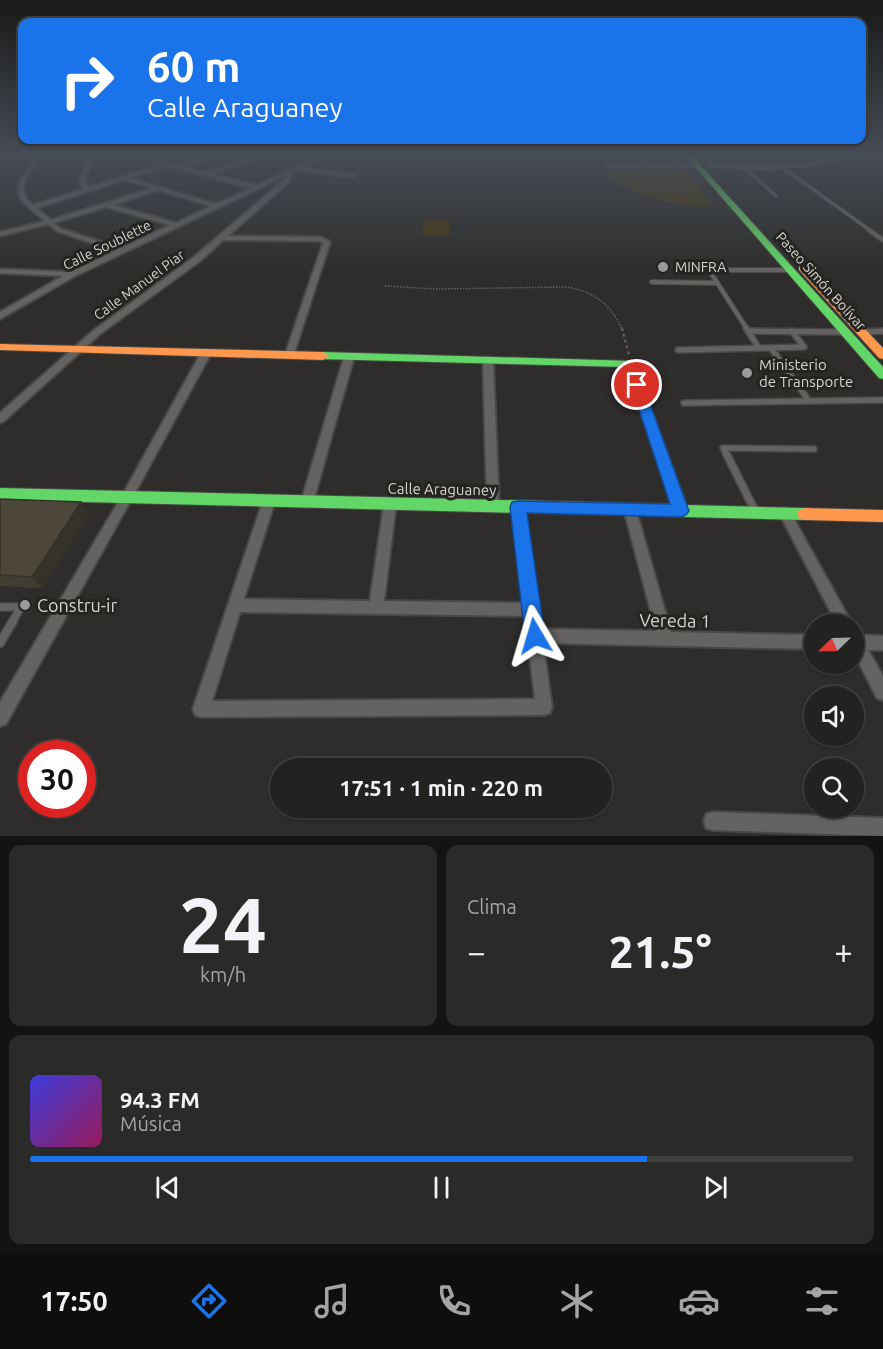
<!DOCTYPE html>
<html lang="es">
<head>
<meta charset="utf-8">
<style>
	:root { --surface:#222220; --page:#2a2a29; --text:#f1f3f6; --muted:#a2a4a5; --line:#3f3f3e; --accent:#1a73e8 }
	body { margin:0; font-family:Ubuntu,sans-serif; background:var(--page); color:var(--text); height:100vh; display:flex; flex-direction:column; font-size:22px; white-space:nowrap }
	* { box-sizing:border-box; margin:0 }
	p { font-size:20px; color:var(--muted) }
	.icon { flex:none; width:33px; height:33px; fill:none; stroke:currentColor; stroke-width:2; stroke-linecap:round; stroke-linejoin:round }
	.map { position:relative; height:836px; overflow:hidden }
	.panel { display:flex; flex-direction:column; gap:9px; padding:9px; background:#131312; flex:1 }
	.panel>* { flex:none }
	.banner { position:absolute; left:18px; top:18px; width:848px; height:126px; border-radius:12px; box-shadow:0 2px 4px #0004,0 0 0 2px var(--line); background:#1a73e8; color:#fff; overflow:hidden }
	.needle { width:39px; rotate:247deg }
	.tools { position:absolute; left:804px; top:614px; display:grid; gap:12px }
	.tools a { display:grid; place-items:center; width:60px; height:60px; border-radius:50%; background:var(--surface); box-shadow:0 2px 4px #0004,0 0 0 2px var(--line); font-size:30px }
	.speed { position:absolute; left:18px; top:740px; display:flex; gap:12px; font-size:30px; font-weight:700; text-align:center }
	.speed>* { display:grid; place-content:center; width:78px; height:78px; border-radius:50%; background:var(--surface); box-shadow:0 2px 4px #0004,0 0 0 2px var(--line); line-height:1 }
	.speed .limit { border:9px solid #d22; background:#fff; color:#111 }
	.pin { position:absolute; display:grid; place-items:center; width:51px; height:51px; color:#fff; margin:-26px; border:3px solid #fff; border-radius:50%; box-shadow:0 2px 6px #0007 }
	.me { position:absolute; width:66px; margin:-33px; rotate:353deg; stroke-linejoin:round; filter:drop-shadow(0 0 4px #0008) }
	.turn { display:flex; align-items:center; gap:21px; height:126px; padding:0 30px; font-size:27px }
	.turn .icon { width:78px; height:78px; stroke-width:2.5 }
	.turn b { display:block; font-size:42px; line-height:51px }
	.big { font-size:45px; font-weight:700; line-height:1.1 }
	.panel .widget { flex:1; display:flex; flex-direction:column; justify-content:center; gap:9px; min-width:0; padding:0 21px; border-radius:12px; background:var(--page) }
	.panel .dial { align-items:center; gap:0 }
	.dial b { font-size:78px; line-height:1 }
	.song { display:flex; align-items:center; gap:18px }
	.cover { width:72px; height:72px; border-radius:9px; background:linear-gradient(135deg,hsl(240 70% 55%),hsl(330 70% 35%)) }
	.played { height:6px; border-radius:3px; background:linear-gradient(90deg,var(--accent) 75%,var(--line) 75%) }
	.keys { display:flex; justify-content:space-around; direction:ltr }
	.heat { display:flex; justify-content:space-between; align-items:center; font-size:33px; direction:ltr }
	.panel .tiles { flex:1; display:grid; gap:9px; grid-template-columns:1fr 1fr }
	.widget:last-child { grid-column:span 2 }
	.trip { position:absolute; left:270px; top:758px; width:342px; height:60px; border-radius:30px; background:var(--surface); box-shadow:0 2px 4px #0004,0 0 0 2px var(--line); font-weight:700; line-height:60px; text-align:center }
	.menu { display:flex; height:96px; justify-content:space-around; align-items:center; background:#0e0e0d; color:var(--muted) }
	.menu .icon { width:42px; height:42px }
	.menu .active { color:var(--accent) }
	.menu b { font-size:27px; color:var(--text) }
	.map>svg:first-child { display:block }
</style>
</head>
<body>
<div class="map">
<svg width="883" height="836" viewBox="0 0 883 836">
	<rect width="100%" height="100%" fill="#2e2d2b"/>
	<g fill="#443711">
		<path d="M678,169L688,172L713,206C690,211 612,192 604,170Z"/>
		<path d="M424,220H449V236H422Z"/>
	</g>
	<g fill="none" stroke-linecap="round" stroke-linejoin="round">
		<g stroke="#484846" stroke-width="4.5">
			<g id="lane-far4">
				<path d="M642,155L648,165"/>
				<path d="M669,155L679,166"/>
				<path d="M740,155V164L776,196"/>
				<path d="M821,155L834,159"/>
				<path d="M710,165L804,166L855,155"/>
				<path d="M606,166H698"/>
				<path d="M709,166L775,169L782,167L871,231"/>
			</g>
		</g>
		<g stroke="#484846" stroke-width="6">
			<g id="lane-far3">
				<path d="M869,230L883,240"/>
				<path d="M652,282L717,283"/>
				<path d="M747,329L709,270H789"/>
			</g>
		</g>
		<g stroke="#484846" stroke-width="8">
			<g id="lane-far2">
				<path d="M746,328L759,348"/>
				<path d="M748,331L842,332"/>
				<path d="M864,332L883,331"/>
				<path d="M771,348L809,401"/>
				<path d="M678,350L804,347L792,331"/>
				<path d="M684,403L883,400"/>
				<path d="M727,457L723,448L814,449"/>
			</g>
		</g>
		<g stroke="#484846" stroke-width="10">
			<g id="lane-far1">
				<path d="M727,455L755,511"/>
				<path d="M0,607H21"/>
				<path d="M12,622L21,607"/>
			</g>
		</g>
		<g stroke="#484846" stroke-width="11">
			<path id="lane" d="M0,643L13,621"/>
		</g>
		<g stroke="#484846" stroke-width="4">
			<g id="street">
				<path d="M0,155H75L72,157H41C30,174 13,188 33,205L84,189L81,186L80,177L90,155H95L86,177L87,185L90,187L162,164L141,155C154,155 166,166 178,165C191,165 203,155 216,155L184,167L205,172L265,155H271L212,174L256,185L322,155H328L303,167L357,175L354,177L298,170L292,173L290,181L228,236L321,237L330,242L293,357L290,358L285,355L323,243L320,241L223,240L200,261L100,334L4,421L0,423V413L94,330L194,257L285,179L287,175L75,276L0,319V312L63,276L0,273V269L71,272L115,251L57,231L48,224L0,236V232L45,221C10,191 11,195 36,157L0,158ZM168,166L251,188L216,204L130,178ZM124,180L152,188L51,220L37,208ZM158,190L211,206L176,223L113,205ZM106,207L170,225L121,248L61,229L54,223Z"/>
				<path d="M206,350L211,353L131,500L6,724L0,726V702L123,494L201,353Z"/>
				<path d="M349,354L354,357L313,502L311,505L307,507L303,505L301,502L344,357Z"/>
				<path d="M488,357L493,360L499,506L497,509L493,511L489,509L487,506L483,360Z"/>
				<path d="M269,496L273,498L275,501L244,599L370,601L384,504L386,501L390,499L394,501L396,504L384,601L523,603L512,507L514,504L518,502L522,504L524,507L541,629L656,631L624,510L626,507L630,505L634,507L636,510L671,632L814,635V649L543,643L552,707L550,713L544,715L201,717L195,715L193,709L263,501L265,498ZM240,612L525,616L535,699L212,701Z"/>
				<path d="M785,508L789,510L852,624H837L779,513L781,510Z"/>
				<path d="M854,632L860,635L883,636V650H868L883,676V700L877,698L854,653Z"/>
				<path d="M713,812L883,818V836L713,830L706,828L704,821L706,814Z"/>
			</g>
		</g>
		<g stroke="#484846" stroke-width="2">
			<g id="fast">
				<path d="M685,155H691L883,367V379L879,378Z"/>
				<path d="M323,352L634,361L687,505L805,508L811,510L813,514L811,518L805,520L0,500V488L671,504L625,367L319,359L317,356Z"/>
			</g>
		</g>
		<g stroke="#484846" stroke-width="2">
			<g id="slow">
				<path d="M799,266H805L883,348V359L879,358L799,270Z"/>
				<path d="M0,344L323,352L329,356L323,360L0,350Z"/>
				<path d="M805,508L883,510V522L805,520L799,518L797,514L799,510Z"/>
			</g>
		</g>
		<path stroke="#656462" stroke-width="1.5" stroke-dasharray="1.5 1.5" stroke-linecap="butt" d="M385,286L435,289L566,287C594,291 610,304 622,329"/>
		<path stroke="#656462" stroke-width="2" stroke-dasharray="3 3" stroke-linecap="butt" d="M622,328L629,355"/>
		<use href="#lane-far4" stroke="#646361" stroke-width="3"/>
		<use href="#lane-far3" stroke="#646361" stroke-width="4"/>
		<use href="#lane-far2" stroke="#646361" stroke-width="5"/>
		<use href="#lane-far1" stroke="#646361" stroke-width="7"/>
		<use href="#lane" stroke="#646361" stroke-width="8"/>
		<use href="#street" fill="#646361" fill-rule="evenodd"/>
		<use href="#fast" fill="#63d668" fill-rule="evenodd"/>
		<use href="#slow" fill="#ff974d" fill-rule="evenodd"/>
	</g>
	<g fill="#413d32">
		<path d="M535,155H638L636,162H618L616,159L582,169L578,167L562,170L534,156Z"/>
		<path d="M0,499L89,514L42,588L0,586Z"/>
	</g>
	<g fill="#353229">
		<path d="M594,155H617L616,159L582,169L584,158Z"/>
		<path d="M580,156L578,167L562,170L563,159Z"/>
		<path d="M81,502L89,514L42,588L32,577Z"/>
	</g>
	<g fill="#4c473a" stroke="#353229" stroke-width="1.5">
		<path d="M555,155H594L584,158L580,156L563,159Z"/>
		<path d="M0,499L81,502L32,577L0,575Z"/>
	</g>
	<linearGradient id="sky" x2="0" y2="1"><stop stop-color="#191918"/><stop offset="0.57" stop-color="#464c55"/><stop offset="1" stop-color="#464c55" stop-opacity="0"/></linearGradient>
	<rect width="883" height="272" fill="url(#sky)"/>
	<path fill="#1a73e8" stroke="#114b97" stroke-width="1.5" d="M637,381L643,385L689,511L686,515L681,517L527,513L545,636L542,643L535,646L528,643L525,636L510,507L512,502L518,501L670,504L631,385Z"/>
	<g fill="#9b9a98" stroke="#252420" stroke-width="2">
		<circle cx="663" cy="267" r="6"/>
		<circle cx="747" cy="373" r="6"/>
		<circle cx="25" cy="605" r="6"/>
	</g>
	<g text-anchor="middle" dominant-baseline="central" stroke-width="6" stroke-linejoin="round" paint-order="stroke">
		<g font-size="14" fill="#d5d4d2" stroke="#252420">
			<text transform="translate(107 245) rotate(-26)">Calle Soublette</text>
			<text transform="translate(821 281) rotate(48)">Paseo Simón Bolívar</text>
			<text transform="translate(139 285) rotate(-36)">Calle Manuel Piar</text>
		</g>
		<g font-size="14" fill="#d5d4d2" stroke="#252420" text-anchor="start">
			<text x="675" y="267">MINFRA</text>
		</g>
		<g font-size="15" fill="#d5d4d2" stroke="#252420" text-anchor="start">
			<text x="759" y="364">Ministerio<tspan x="759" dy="17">de Transporte</tspan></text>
		</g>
		<g font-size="15" fill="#d5d4d2" stroke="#252420">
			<text transform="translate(442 489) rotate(1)">Calle Araguaney</text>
		</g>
		<g font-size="18" fill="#d5d4d2" stroke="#252420" text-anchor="start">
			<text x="37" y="605">Constru-ir</text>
		</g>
		<g font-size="18" fill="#d5d4d2" stroke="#252420">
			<text transform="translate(675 620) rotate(1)">Vereda 1</text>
		</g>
	</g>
</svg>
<div class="tools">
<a><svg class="needle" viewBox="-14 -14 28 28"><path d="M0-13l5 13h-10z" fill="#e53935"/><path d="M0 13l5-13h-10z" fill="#a2a4a5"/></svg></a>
<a><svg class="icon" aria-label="sound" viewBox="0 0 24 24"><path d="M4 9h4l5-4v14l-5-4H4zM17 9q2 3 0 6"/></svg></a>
<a><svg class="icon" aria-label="search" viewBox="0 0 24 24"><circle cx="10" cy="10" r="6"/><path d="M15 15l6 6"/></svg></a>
</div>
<div class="speed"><div class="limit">30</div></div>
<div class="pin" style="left:637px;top:385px;background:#d93025"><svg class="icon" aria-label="arrive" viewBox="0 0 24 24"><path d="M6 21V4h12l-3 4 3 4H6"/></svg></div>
<svg class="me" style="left:535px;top:636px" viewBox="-20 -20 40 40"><path d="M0-17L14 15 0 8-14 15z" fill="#1a73e8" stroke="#fff" stroke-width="4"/></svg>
<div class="trip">17:51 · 1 min · 220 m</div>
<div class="banner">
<div class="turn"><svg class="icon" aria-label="right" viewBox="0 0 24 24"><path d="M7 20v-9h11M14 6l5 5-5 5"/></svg><div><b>60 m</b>Calle Araguaney</div></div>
</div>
</div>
<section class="panel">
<div class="tiles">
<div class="widget dial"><b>24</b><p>km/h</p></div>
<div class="widget"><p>Clima</p>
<div class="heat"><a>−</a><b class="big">21.5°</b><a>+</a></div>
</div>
<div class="widget">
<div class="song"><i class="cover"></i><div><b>94.3 FM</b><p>Música</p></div></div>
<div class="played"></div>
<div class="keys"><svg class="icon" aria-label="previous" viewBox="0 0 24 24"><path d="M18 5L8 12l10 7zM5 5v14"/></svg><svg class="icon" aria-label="pause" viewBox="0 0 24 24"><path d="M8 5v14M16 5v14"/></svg><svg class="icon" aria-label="next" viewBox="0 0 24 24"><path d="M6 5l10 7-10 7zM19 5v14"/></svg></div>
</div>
</div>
</section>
<nav class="menu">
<b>17:50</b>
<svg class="icon active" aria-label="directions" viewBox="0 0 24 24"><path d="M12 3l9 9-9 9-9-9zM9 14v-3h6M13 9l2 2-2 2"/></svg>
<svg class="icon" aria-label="music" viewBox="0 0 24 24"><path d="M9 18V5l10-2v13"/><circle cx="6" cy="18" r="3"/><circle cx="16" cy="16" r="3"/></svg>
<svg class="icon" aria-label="phone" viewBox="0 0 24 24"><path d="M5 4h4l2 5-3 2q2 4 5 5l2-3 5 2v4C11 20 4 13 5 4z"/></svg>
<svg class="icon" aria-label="climate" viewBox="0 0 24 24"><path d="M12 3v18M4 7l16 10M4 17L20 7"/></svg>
<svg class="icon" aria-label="car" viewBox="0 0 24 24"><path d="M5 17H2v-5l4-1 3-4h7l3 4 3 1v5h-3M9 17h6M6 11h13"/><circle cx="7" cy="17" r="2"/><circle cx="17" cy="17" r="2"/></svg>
<svg class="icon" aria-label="filters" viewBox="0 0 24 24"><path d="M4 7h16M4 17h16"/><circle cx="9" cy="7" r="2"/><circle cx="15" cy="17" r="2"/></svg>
</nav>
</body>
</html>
